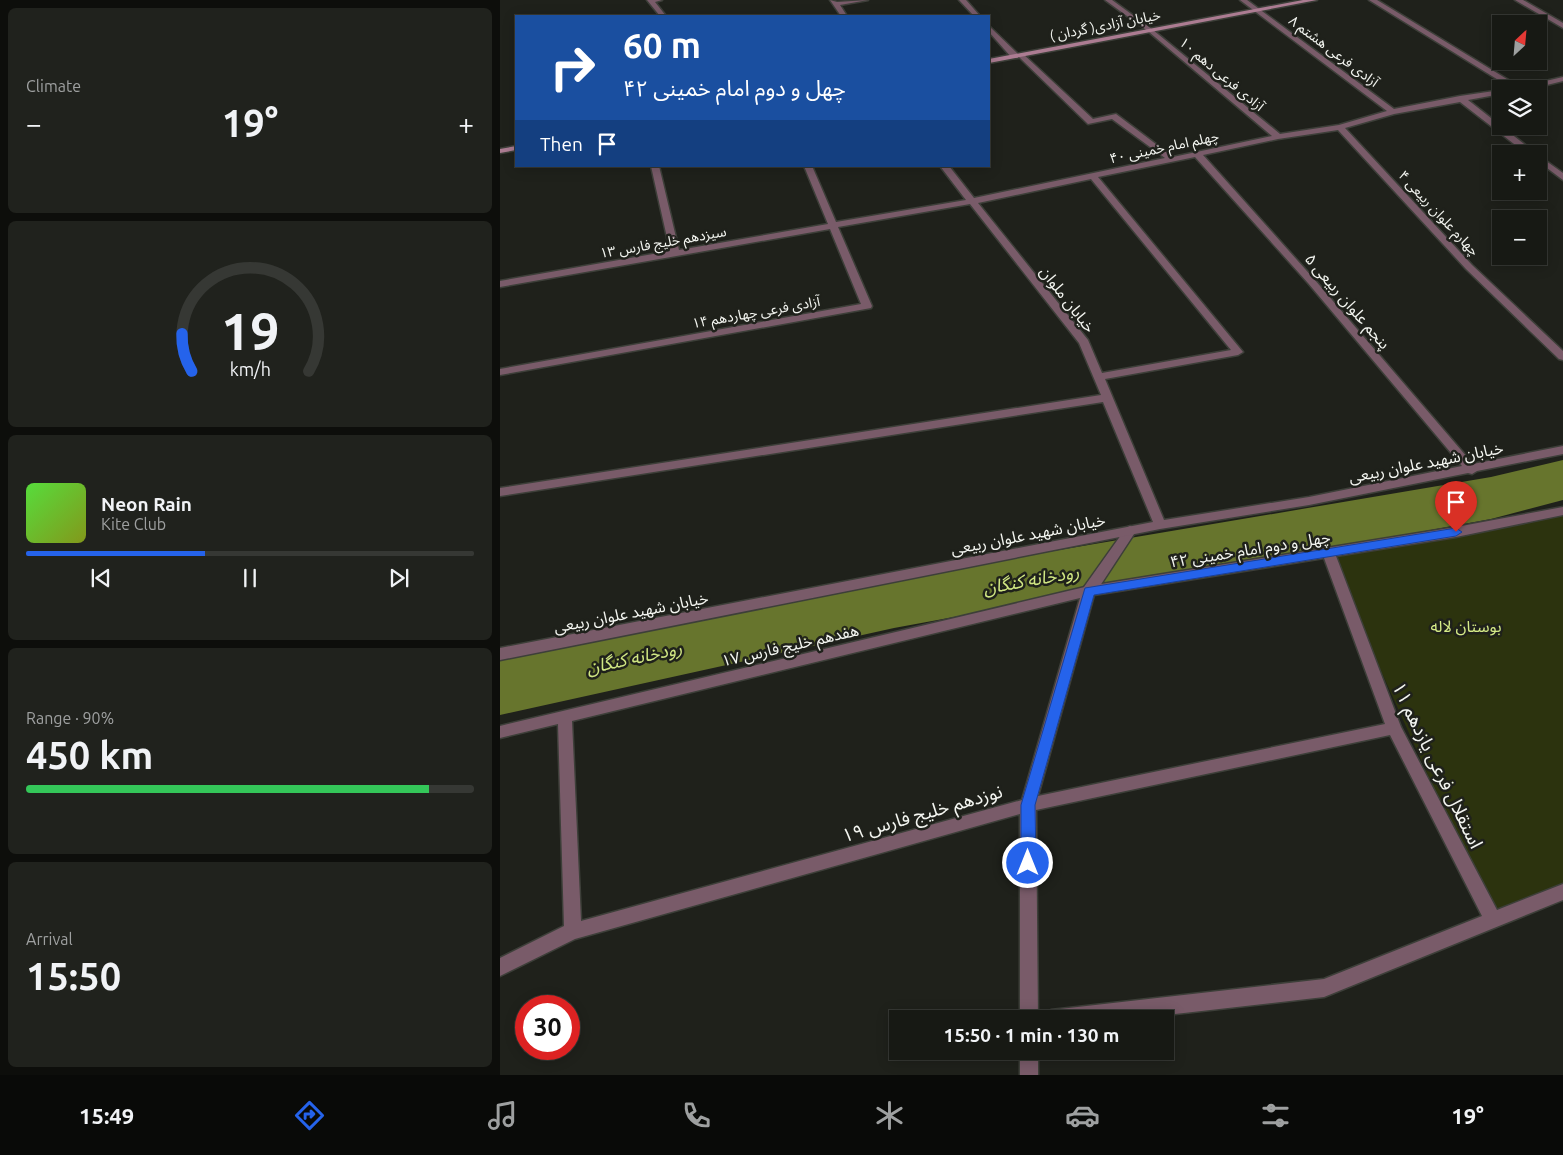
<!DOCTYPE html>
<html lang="en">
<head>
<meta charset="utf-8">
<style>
	:root { --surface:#171914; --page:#20221d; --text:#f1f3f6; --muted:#9ea0a0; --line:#363834; --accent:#2563eb }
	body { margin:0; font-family:Ubuntu,"Noto Sans Arabic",sans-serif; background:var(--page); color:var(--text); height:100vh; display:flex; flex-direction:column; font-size:19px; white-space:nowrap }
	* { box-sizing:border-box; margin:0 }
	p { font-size:16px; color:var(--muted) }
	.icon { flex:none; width:28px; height:28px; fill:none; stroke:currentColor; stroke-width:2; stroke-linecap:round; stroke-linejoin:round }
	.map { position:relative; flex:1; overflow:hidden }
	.sheet { display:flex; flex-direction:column; gap:8px; padding:8px; background:#0d0e0b; width:500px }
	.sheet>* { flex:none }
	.hud { position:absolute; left:15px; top:15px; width:475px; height:152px; border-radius:0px; box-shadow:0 2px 12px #0003,0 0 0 1px var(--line); background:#1a4fa0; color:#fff; overflow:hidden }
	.needle { width:32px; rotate:26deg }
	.fabs { position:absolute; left:992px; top:15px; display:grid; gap:10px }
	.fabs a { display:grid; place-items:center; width:55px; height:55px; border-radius:0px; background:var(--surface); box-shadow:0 2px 12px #0003,0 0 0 1px var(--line); font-size:25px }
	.speed { position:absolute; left:15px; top:995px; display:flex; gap:10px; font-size:25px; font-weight:700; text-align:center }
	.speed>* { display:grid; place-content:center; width:65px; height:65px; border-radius:50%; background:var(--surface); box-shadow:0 2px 12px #0003,0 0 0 1px var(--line); line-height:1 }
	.speed .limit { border:8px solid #d22; background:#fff; color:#111 }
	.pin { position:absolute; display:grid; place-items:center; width:42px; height:42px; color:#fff; margin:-51px -21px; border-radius:50% 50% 50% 0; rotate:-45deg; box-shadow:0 0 5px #0007 }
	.pin .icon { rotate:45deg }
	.me { position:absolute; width:55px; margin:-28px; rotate:0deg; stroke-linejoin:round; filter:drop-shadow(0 0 4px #0008) }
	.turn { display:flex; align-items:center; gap:18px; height:105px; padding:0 25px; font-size:22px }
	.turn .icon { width:65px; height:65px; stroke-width:2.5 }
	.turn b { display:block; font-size:35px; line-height:42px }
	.then { display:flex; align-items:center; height:48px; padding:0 25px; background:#0003; gap:10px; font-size:19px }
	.big { font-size:38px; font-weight:600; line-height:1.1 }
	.sheet .widget { flex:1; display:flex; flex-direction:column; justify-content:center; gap:8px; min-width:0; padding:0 18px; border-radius:8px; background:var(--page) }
	.sheet .dial { align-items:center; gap:0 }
	.dial svg { height:130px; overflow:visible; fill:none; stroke:var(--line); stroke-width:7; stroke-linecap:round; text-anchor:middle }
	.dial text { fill:var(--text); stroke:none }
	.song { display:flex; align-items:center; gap:15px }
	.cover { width:60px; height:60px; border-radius:8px; background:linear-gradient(135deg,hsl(110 70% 55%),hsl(70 70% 35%)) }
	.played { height:5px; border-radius:2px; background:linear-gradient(90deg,var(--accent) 40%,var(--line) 40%) }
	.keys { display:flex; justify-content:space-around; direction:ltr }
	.heat { display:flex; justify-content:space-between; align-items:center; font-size:28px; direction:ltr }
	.charge { height:8px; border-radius:4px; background:linear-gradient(90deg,#34c759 90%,var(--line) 0) }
	.trip { position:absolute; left:389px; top:1010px; width:285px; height:50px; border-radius:0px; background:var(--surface); box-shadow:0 2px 12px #0003,0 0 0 1px var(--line); font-weight:600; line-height:50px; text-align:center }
	.menu { display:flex; height:80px; justify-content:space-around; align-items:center; background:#090a08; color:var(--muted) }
	.menu .icon { width:35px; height:35px }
	.menu .selected { color:var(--accent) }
	.menu b { font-size:22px; color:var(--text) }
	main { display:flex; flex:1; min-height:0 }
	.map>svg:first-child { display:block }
</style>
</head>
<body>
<main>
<section class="sheet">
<div class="widget"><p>Climate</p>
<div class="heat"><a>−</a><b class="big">19°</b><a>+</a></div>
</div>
<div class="widget dial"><svg viewBox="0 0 100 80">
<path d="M14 69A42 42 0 1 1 86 69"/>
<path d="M14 69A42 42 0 0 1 8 46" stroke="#2563eb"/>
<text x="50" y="56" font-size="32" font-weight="700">19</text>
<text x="50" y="72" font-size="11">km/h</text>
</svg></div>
<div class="widget">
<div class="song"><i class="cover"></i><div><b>Neon Rain</b><p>Kite Club</p></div></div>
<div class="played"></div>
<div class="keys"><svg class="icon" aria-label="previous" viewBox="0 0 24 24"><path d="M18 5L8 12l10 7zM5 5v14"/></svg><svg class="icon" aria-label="pause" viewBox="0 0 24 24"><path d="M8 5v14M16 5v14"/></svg><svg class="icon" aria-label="next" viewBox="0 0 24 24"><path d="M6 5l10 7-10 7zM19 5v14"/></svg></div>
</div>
<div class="widget"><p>Range · 90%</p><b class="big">450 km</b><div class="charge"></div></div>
<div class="widget"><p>Arrival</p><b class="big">15:50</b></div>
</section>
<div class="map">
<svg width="1063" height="1075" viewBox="0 0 1063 1075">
	<rect width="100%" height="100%" fill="#1f211b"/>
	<path fill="#2c330e" d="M1063,509V894L993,920L828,553Z"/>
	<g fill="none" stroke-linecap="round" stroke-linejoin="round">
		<path fill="#67752d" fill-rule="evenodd" d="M1063,460V500L991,519L394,628L0,715V657L394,578L991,477Z"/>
		<g stroke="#3d3f39" stroke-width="3">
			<path id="service" d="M630,526L634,528L636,531L634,534L594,595H584L582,591L584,587L626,528Z"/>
		</g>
		<g stroke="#3d3f39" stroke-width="3">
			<g id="minor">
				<path d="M147,0H162L155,2L166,16H160Z"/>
				<path d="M330,0L337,2L368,0L340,5L347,16H341Z"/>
				<path d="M459,0H466L480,16H474Z"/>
				<path d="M605,0H612L653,30L780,134L839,125L887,111L740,0H747L894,109L960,96L1001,90V94L968,100L1037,154H1027L960,102L894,114L845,128L972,265L1063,351V360L1059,359L966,269L838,130L778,139L703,155L814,279L973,464L1063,446V454L977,471L972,474L968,473L809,505L660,529L0,660V648L653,522L603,402L0,496V488L601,395L579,343L470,204L338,227L372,306L371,308L0,375V369L361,304L330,229L0,287V281L170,251L151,166H159L179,250L328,224L304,166H312L336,222L466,200L440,166H449L474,198L665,158L612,119L588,124L519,57L518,55L522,53L593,119L616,114L673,157L772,136L649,32ZM695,157L808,283L962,466L809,497L664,520L605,379L738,355L743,352L598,177ZM591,179L731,350L602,373L588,340L478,203Z"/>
				<path d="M869,0H877L1020,87L1063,77V81L1031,89H1013Z"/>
				<path d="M1015,0H1023L1063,23V28Z"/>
				<path d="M489,26L518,54V58H512L489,32Z"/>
				<path d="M1039,156L1063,173V180L1039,162Z"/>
				<path d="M1063,507V515L956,537L836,556L901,727L997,910L1063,884V900L824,997L631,1019H542L545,1013L551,1010L824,979L982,916L890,735L536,810L538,1019H520V814L75,939L0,976V958L64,926L58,724L0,738V726L589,586L956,527ZM824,558L885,724L538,796L594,595ZM580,598L522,800L81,921L72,721Z"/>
				<rect x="520" y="1051" width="18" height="24"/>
			</g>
		</g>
		<g stroke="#3d3f39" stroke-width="3">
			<g id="secondary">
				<path d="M803,0H817L489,63V59Z"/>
				<path d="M16,146V150L0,153V149Z"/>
			</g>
		</g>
		<use href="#service" fill="#795b69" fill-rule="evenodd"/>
		<use href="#minor" fill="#795b69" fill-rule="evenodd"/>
		<use href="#secondary" fill="#ac7c92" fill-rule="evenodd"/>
	</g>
	<path fill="#2563eb" stroke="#184099" d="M956,528L962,532L956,536L594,595L535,805L536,863L533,868L528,870L523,868L521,863V805L585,588Z"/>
	<g text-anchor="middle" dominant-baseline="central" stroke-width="5" stroke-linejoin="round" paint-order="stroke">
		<g font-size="14" fill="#f3f5f0" stroke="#1f211b">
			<text transform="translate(605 25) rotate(-11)">خیابان آزادی( گردان )</text>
			<text transform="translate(834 51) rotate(37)">آزادی فرعی هشتم ۸</text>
			<text transform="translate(722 74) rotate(40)">آزادی فرعی دهم ۱۰</text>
			<text transform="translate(664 147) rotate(-12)">چهلم امام خمینی ۴۰</text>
			<text transform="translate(939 213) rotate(47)">چهارم علوان ربیعی ۴</text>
			<text transform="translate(163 242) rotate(-10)">سیزدهم خلیج فارس ۱۳</text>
			<text transform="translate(256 312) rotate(-10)">آزادی فرعی چهاردهم ۱۴</text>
		</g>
		<g font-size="16" fill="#f3f5f0" stroke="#1f211b">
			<text transform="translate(568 299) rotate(52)">خیابان ملوان</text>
			<text transform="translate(848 301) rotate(49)">پنجم علوان ربیعی ۵</text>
			<text transform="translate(926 462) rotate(-11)">خیابان شهید علوان ربیعی</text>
			<text transform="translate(528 534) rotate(-11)">خیابان شهید علوان ربیعی</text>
			<text transform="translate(750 549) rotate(-9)">چهل و دوم امام خمینی ۴۲</text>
			<text transform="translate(131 612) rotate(-11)">خیابان شهید علوان ربیعی</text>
			<text transform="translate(290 645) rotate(-13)">هفدهم خلیج فارس ۱۷</text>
		</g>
		<g font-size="16" fill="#d6ec87" stroke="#1f211b">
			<text x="966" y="626">بوستان لاله</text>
		</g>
		<g font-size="18" font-style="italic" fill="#d1e783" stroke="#1f211b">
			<text transform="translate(531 579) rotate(-10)">رودخانه کنگان</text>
			<text transform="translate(134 657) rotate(-12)">رودخانه کنگان</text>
		</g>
		<g font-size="19" fill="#f3f5f0" stroke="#1f211b">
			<text transform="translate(938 765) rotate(64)">استقلال فرعی یازدهم ۱۱</text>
			<text transform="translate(422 813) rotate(-16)">نوزدهم خلیج فارس ۱۹</text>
		</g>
	</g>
</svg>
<div class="fabs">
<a><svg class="needle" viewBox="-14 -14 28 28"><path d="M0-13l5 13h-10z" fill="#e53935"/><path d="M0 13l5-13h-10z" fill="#9ea0a0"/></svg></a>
<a><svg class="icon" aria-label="layers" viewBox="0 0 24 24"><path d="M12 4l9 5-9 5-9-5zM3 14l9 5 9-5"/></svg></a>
<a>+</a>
<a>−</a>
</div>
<div class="speed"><div class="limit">30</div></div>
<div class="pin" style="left:956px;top:532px;background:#d93025"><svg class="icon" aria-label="arrive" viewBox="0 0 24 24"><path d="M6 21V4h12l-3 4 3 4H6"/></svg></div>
<svg class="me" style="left:528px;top:863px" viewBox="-20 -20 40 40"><circle r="17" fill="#2563eb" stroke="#fff" stroke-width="3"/><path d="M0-11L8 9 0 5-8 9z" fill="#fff"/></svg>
<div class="trip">15:50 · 1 min · 130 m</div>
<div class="hud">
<div class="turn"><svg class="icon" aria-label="right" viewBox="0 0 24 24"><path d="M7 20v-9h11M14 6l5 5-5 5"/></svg><div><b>60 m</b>چهل و دوم امام خمینی ۴۲</div></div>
<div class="then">Then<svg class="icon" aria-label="arrive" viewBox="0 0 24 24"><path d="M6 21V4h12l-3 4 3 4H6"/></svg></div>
</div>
</div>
</main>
<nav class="menu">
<b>15:49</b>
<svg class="icon selected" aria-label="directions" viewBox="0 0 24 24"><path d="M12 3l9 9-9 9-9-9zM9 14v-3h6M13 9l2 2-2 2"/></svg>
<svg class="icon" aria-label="music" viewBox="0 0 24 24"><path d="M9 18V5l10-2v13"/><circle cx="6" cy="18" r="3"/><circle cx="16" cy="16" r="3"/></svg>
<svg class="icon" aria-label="phone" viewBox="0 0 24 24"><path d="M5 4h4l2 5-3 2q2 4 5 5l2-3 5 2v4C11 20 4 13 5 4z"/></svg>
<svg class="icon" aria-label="climate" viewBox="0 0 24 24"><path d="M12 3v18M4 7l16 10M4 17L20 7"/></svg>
<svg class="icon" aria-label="car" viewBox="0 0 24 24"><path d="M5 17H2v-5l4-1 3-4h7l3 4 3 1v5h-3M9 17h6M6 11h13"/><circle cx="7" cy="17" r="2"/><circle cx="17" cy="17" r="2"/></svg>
<svg class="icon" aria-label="filters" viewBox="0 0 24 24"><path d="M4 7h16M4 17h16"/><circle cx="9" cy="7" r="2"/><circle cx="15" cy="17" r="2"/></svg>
<b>19°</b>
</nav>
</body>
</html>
